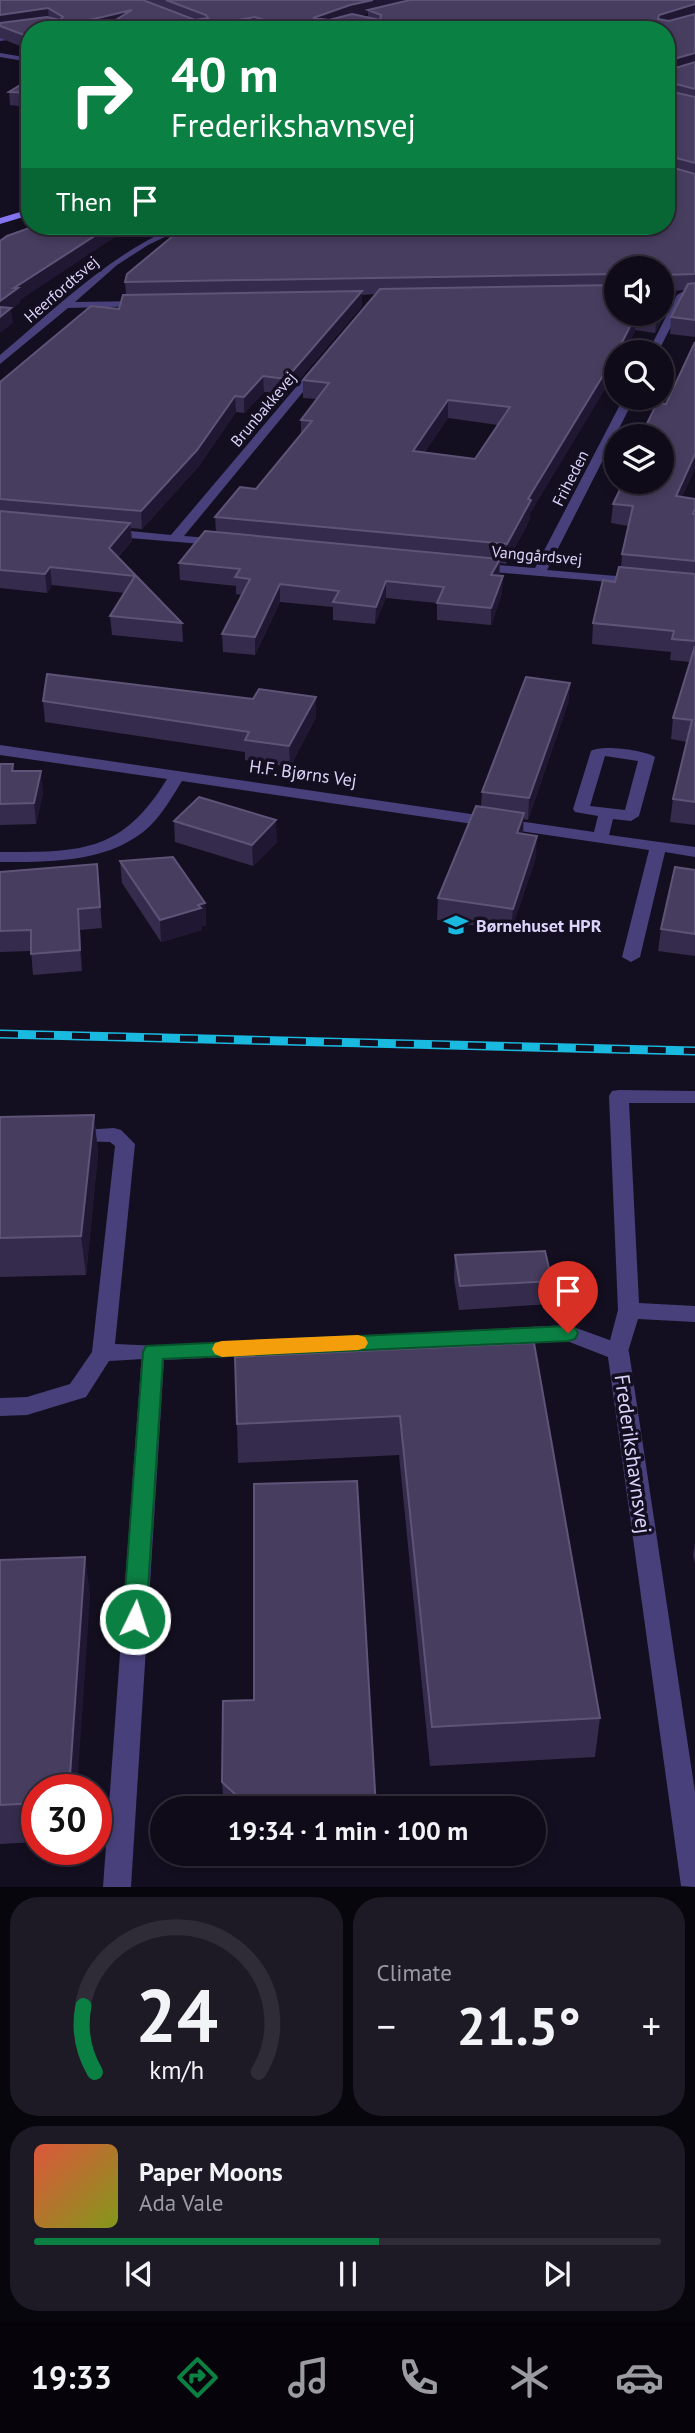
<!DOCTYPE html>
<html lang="en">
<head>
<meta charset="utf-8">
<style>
	:root { --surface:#0f0b18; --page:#1d1925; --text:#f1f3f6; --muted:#9b9ba2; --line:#2f2b37; --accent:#0b8043 }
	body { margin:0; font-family:"PT Sans",sans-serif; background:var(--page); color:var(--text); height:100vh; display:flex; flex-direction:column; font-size:26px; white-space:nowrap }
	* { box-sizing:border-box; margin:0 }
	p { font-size:23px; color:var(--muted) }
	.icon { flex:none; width:38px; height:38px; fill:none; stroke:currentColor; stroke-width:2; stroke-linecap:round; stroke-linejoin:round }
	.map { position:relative; height:1887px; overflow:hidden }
	.side { display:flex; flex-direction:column; gap:10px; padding:10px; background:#08060d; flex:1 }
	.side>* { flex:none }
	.guide { position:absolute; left:21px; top:21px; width:654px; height:214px; border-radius:28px; box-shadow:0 4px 10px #0003,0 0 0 2px var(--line); background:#0b8043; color:#fff; overflow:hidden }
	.fabs { position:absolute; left:604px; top:256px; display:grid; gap:14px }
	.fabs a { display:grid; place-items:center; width:70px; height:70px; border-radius:50%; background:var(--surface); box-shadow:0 4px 10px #0003,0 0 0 2px var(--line); font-size:35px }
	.speed { position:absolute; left:21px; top:1774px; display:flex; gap:14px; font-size:35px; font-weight:700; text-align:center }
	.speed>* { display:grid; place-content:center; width:91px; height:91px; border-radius:50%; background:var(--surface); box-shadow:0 4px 10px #0003,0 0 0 2px var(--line); line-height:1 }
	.speed .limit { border:10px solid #d22; background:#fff; color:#111 }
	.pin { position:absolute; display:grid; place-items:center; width:60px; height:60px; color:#fff; margin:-72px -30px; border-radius:50% 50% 50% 0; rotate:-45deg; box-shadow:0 0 7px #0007 }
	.pin .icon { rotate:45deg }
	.me { position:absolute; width:77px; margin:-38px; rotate:4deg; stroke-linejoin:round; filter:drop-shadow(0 0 5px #0008) }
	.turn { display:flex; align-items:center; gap:24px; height:147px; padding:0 35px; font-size:32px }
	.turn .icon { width:91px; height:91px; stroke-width:2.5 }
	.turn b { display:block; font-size:49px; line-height:60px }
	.then { display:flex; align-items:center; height:66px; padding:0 35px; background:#0003; gap:14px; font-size:26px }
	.big { font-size:52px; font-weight:800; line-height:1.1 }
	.side .tile { flex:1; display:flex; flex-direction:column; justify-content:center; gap:10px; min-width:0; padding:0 24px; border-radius:28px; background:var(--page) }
	.side .dial { align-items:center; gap:0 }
	.dial svg { height:182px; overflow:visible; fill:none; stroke:var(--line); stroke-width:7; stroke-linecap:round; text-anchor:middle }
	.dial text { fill:var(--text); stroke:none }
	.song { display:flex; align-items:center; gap:21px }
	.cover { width:84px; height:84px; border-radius:10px; background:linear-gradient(135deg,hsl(10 70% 55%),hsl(70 70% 35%)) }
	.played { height:7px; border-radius:4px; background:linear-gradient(90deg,var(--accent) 55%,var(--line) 55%) }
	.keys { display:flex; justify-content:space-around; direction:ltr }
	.heat { display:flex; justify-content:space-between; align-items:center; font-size:38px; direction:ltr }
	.side .tiles { flex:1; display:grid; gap:10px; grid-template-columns:1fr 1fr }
	.tile:last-child { grid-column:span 2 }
	.trip { position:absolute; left:150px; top:1796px; width:396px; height:70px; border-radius:35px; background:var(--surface); box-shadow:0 4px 10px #0003,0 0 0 2px var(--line); font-weight:800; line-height:70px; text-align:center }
	.dock { display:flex; height:112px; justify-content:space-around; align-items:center; background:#06040a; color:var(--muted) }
	.dock .icon { width:49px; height:49px }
	.dock .current { color:var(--accent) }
	.dock b { font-size:32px; color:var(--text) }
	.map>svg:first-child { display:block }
</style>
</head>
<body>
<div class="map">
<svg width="695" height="1887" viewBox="0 0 695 1887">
	<rect width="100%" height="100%" fill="#140f20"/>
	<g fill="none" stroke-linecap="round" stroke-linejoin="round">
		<g fill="#48407a" fill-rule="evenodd">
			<path d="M30,33V37L0,41V37Z"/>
			<path d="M619,1090L695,1091V1103H629L639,1303L695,1306V1322L638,1319L626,1358L618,1360L610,1358L607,1352L618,1310L609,1096L612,1091Z"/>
			<path d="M114,1128L121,1130L135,1144L115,1344L161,1346L164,1352L161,1358L109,1361L86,1397L27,1415L0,1416V1398L27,1397L70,1384L92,1352L115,1146L110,1142L68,1141L65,1136L68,1131Z"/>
		</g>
		<g fill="#48407a" fill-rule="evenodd">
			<path d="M0,53L30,58V62L0,57Z"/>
			<path d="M176,226H188L148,245L117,265L75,302L144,301L148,302V306L68,308L0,364V355C56,308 108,256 176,226Z"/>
			<path d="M682,292L687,295L658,352H648L677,295Z"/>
			<path d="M313,367L322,369L184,536L221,539L226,540V546L105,536L104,533L110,529L171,535Z"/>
			<path d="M624,397H635L547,570L639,578L646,582L644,585L470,570L468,567L475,563L535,568Z"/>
			<path d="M0,745L594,832L598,816L575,812L573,809L591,751C600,744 646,750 655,757L639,816L631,821L613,819L609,835L695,847V857L665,852L640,957L631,962L622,957L649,850L182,781C172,797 163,813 150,826C111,863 50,862 0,862V852C81,852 122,853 167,779L0,755ZM605,756L638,761L625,810L590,806Z"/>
			<path d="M568,1325L626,1346L629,1352L695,1792V1887L681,1886L608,1357L567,1341L164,1360L131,1887H103L142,1352L145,1346Z"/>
		</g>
		<path fill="#8475f0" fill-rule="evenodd" d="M30,209V215L0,224V218Z"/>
		<g stroke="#19b9e0" stroke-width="9">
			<path id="rail" d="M0,1034L695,1051"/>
		</g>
		<use href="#rail" stroke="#140f20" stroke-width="6" stroke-dasharray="18" stroke-linecap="butt"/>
	</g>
	<g fill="#352b4c" fill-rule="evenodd">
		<path d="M0,0H695V337L670,334L671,317L685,290L672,291L671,302L655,333L635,330L625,352H616L612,377L530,513V519L506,564L500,563L499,576L502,593L491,625L437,620V603L386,598L375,624L333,620V607L280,602L255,655L223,652L222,634L242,595L236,594V586L180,580L179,563L216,532L215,517L256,489L301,434V420L316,399L303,398V380L376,294L362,295V306L286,395L264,392L244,413L236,412L198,467L142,529L131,528L132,541L118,557L182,623L183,642L112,635L110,616L125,593L52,585L47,593L0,588V382L119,309L126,295L125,282L667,226V30H30V47L25,48L0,38ZM368,13V18L358,16ZM616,268L662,313H616ZM448,418L498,425L475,459L424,453Z"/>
		<path d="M30,79V107L10,105L9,92Z"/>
		<path d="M666,404L695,468L682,497L695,499V825L670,822L673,799L687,742L671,739L673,718L690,662L670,660L671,652L592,644L593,623L615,582L621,567L622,554L628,526L611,523L613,504Z"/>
		<path d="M570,683L568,703L528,820L523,819V834L536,857L511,931L437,920L438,898L481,807L482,792Z"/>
		<path d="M316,697V717L290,767L245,760V752L45,722L43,701L253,699Z"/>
		<path d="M0,764H13L14,771L43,792L36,824L0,825Z"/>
		<path d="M174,821L277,842L253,866L175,842Z"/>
		<path d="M120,861L205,903L206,925L202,926V930L161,942L122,883Z"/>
		<path d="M97,864L102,928L80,930L82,971L33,975L31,951L0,952V872Z"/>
		<path d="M695,870V956L658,951L661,929Z"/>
		<path d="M94,1115L98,1153L86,1275L0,1277V1117Z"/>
		<path d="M455,1255L552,1281L550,1304L459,1310L454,1279Z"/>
		<path d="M534,1343L600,1718L595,1757L430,1766L399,1455L238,1463L237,1424Z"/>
		<path d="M695,1543V1564L693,1555Z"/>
		<path d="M85,1557L90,1597L37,1790V1842L0,1844V1560Z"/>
		<path d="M222,1782L376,1808H224Z"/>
	</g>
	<g fill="#201833">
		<path d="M373,0H425L368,10V13L350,18L315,30L313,18L350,5Z"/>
		<path d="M695,4L694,16L658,27V19L659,15Z"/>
		<path d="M48,8L49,20L0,26V15Z"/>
		<path d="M132,10L102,30H47Z"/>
		<path d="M255,17V30H210L221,23Z"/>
		<path d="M30,34V47L25,48L24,35Z"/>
		<path d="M695,53L694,66L667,74V61Z"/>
		<path d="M110,226H132L20,300V303L11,310L13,323L0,333V301L14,288Z"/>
		<path d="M238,226H316L246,233Z"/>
		<path d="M672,285L671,302L655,333L657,315L658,313H662V306Z"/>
		<path d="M362,291V306L286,395V379Z"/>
		<path d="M637,313L635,330L625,352H617Z"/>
		<path d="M616,354V369L612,377L530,513V519L506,564L507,544L528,499Z"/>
		<path d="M263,376L264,392L244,413V397Z"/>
		<path d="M235,396L236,412L198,467L142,529L141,511Z"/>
		<path d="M448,400V418L412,470L413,451Z"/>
		<path d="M695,454V468L674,515L676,496Z"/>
		<path d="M130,523L132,541L110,565L109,548Z"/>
		<path d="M500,559L499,576L491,575Z"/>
		<path d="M50,567L52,585L47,593L45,574Z"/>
		<path d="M503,576L502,593L491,625V608Z"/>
		<path d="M386,581V598L375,624L376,607Z"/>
		<path d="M280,584V602L255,655V637Z"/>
		<path d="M570,683L568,703L528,820L529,798Z"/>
		<path d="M316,697V717L290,767L289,746Z"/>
		<path d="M41,771L43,792L36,824L34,803Z"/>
		<path d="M524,813L523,834L517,833Z"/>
		<path d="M276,820L277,842L253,866L252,845Z"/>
		<path d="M537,836L536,857L511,931L513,909Z"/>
		<path d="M205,903L206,925L202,926V930L161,942L160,920Z"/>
		<path d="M78,909L80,930L82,971L80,950Z"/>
		<path d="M94,1115L98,1153L86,1275L81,1236Z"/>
		<path d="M85,1557L90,1597L77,1790H69Z"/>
	</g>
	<g fill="#473d5f" stroke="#5e5477" stroke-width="2" fill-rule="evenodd">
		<path d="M0,0H143L195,20L208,18L206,15L166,0H373L350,5L313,18L329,20L352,14L380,20L381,15L368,10L410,0H695V4L659,15L658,19L669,21L695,14V53L667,61V64V30H294L255,17L221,23L210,30H99L132,10L47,30H30V34L24,35L0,26V23L47,17L60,20L63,17L48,8L0,15Z"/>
		<path d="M695,62V89L669,82L667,83V68L669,70Z"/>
		<path d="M30,79V93L9,92Z"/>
		<path d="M667,88L668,91L695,97V163L669,156L667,157Z"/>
		<path d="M667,166L695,174V274L662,275V284L672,285L662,306V268H616V274L125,282L127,274L185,226H242L244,228L283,226H667Z"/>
		<path d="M35,226H110L14,288H18L0,301V241L7,236Z"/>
		<path d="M695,283V320L671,317L688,284Z"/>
		<path d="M616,285V313H637L617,352H616L613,359L528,499L531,500L507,544L215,517L240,487L256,489L312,421L301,420L329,383L303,380L380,289ZM448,400L510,407L475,459L413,451Z"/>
		<path d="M362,291L286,379L263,376L244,397L235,396L197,450L141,511L0,499V382L91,306L119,309L123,295Z"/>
		<path d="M0,307L11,308L0,317Z"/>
		<path d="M637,313H658L657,315Z"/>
		<path d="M695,342V454L676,496L695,499V508L693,514H695V561L622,554L633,506L613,504L624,481H662V436H641L657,403L666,404Z"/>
		<path d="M0,511L130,523L109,548L182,623L110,616L135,576L50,567L45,574L0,570Z"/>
		<path d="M205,531L500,559L491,575L503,576L491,608L437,603L444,587L386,581L376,607L333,602L339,591L280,584L255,637L222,634L250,579L235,577L240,569L179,563Z"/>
		<path d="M619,567L695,574V641L672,639L674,631L593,623L603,580L615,582Z"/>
		<path d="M695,646V802L673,799L692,720L673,718Z"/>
		<path d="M47,674L253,699L259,689L316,697L289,746L245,740L249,732L43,701Z"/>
		<path d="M526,677L570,683L529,798L482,792Z"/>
		<path d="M0,764H13L12,771H41L34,803L0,804Z"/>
		<path d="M199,797L276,820L252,845L174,821Z"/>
		<path d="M476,806L524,813L517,833L537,836L513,909L438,898Z"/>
		<path d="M173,857L205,903L198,905L201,908L160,920L120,861Z"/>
		<path d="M97,864L100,907L78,909L80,950L31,954V930L0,931V872Z"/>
		<path d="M675,867L695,870V934L661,929Z"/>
		<path d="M94,1115L81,1236L0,1238V1117Z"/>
		<path d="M545,1251L552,1281L460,1286L455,1255Z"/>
		<path d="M534,1343L600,1718L432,1727L400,1416L237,1424L235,1357Z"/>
		<path d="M357,1481L376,1808H250L222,1782L223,1701L254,1700V1484Z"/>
		<path d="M85,1557L69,1790H37V1803L0,1805V1560Z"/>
	</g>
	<path fill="#0b8043" stroke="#07532c" stroke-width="2" d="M568,1326L575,1328L578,1333L575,1339L568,1341L163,1359L146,1619L143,1626L135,1629L127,1626L123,1619L143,1352L146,1346Z"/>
	<path fill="#f59e0b" d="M358,1335L365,1337L368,1343L365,1348L358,1350L222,1357L215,1354L212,1349L215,1343L222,1341Z"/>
	<defs>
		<g id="school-bare" transform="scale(1.89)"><path d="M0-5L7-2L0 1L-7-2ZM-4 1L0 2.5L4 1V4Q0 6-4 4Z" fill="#19b9e0" stroke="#140f20" stroke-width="2.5" paint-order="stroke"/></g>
	</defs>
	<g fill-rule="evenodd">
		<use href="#school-bare" x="456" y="925"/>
	</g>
	<g text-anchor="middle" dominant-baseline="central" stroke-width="7" stroke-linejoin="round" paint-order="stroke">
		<g font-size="16" fill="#dcd3fa" stroke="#140f20">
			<text transform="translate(61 289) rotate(-41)">Heerfordtsvej</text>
			<text transform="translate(263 409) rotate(-50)">Brunbakkevej</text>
			<text transform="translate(570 478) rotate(-63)">Friheden</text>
			<text transform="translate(537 555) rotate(5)">Vanggårdsvej</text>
		</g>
		<g font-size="18" fill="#dcd3fa" stroke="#140f20">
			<text transform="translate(303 773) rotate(8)">H.F. Bjørns Vej</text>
		</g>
		<g font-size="18" font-weight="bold" fill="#dcd3fa" stroke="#140f20" text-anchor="start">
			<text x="476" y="925">Børnehuset HPR</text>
		</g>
		<g font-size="21" fill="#dcd3fa" stroke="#140f20">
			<text transform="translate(633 1454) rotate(82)">Frederikshavnsvej</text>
		</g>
	</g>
</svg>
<div class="fabs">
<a><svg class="icon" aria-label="sound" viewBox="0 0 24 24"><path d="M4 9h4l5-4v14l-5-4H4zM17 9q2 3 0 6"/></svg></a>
<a><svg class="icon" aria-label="search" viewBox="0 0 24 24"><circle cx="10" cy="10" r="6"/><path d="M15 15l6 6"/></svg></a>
<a><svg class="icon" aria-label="layers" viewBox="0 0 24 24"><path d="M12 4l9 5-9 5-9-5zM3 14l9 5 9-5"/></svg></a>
</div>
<div class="speed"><div class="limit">30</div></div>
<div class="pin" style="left:568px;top:1333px;background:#d93025"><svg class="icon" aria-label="arrive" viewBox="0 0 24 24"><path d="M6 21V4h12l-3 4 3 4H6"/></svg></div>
<svg class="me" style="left:135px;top:1619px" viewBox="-20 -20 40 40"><circle r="17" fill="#0b8043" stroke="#fff" stroke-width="3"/><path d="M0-11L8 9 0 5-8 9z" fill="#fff"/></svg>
<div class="trip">19:34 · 1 min · 100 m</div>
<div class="guide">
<div class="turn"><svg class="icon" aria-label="right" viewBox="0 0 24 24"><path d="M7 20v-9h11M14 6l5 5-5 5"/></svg><div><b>40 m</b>Frederikshavnsvej</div></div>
<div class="then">Then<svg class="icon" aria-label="arrive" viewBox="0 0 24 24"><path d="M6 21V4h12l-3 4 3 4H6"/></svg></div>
</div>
</div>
<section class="side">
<div class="tiles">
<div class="tile dial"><svg viewBox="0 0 100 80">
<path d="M14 69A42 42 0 1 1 86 69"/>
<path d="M14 69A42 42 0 0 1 9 40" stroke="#0b8043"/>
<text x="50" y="56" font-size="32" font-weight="700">24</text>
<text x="50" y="72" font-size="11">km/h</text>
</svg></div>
<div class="tile"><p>Climate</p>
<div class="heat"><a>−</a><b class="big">21.5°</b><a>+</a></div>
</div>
<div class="tile">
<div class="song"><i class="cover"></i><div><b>Paper Moons</b><p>Ada Vale</p></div></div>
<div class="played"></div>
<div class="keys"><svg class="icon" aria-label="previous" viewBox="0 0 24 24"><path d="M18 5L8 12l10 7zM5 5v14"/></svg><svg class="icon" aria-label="pause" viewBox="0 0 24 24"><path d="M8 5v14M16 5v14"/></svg><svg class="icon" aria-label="next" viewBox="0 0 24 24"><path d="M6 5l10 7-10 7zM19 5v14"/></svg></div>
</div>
</div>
</section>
<nav class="dock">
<b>19:33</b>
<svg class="icon current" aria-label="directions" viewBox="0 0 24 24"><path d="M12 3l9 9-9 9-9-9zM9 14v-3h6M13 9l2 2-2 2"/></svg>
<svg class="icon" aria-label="music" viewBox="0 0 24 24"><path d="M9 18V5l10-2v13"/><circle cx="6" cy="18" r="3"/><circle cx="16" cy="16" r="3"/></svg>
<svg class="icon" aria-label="phone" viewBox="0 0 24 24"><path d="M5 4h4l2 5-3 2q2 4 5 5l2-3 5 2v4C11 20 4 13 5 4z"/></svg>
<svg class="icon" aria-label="climate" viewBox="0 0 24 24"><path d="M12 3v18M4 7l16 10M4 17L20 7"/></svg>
<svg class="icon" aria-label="car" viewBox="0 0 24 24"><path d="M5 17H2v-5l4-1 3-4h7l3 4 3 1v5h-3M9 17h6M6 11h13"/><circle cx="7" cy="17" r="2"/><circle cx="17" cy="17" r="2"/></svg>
</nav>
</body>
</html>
